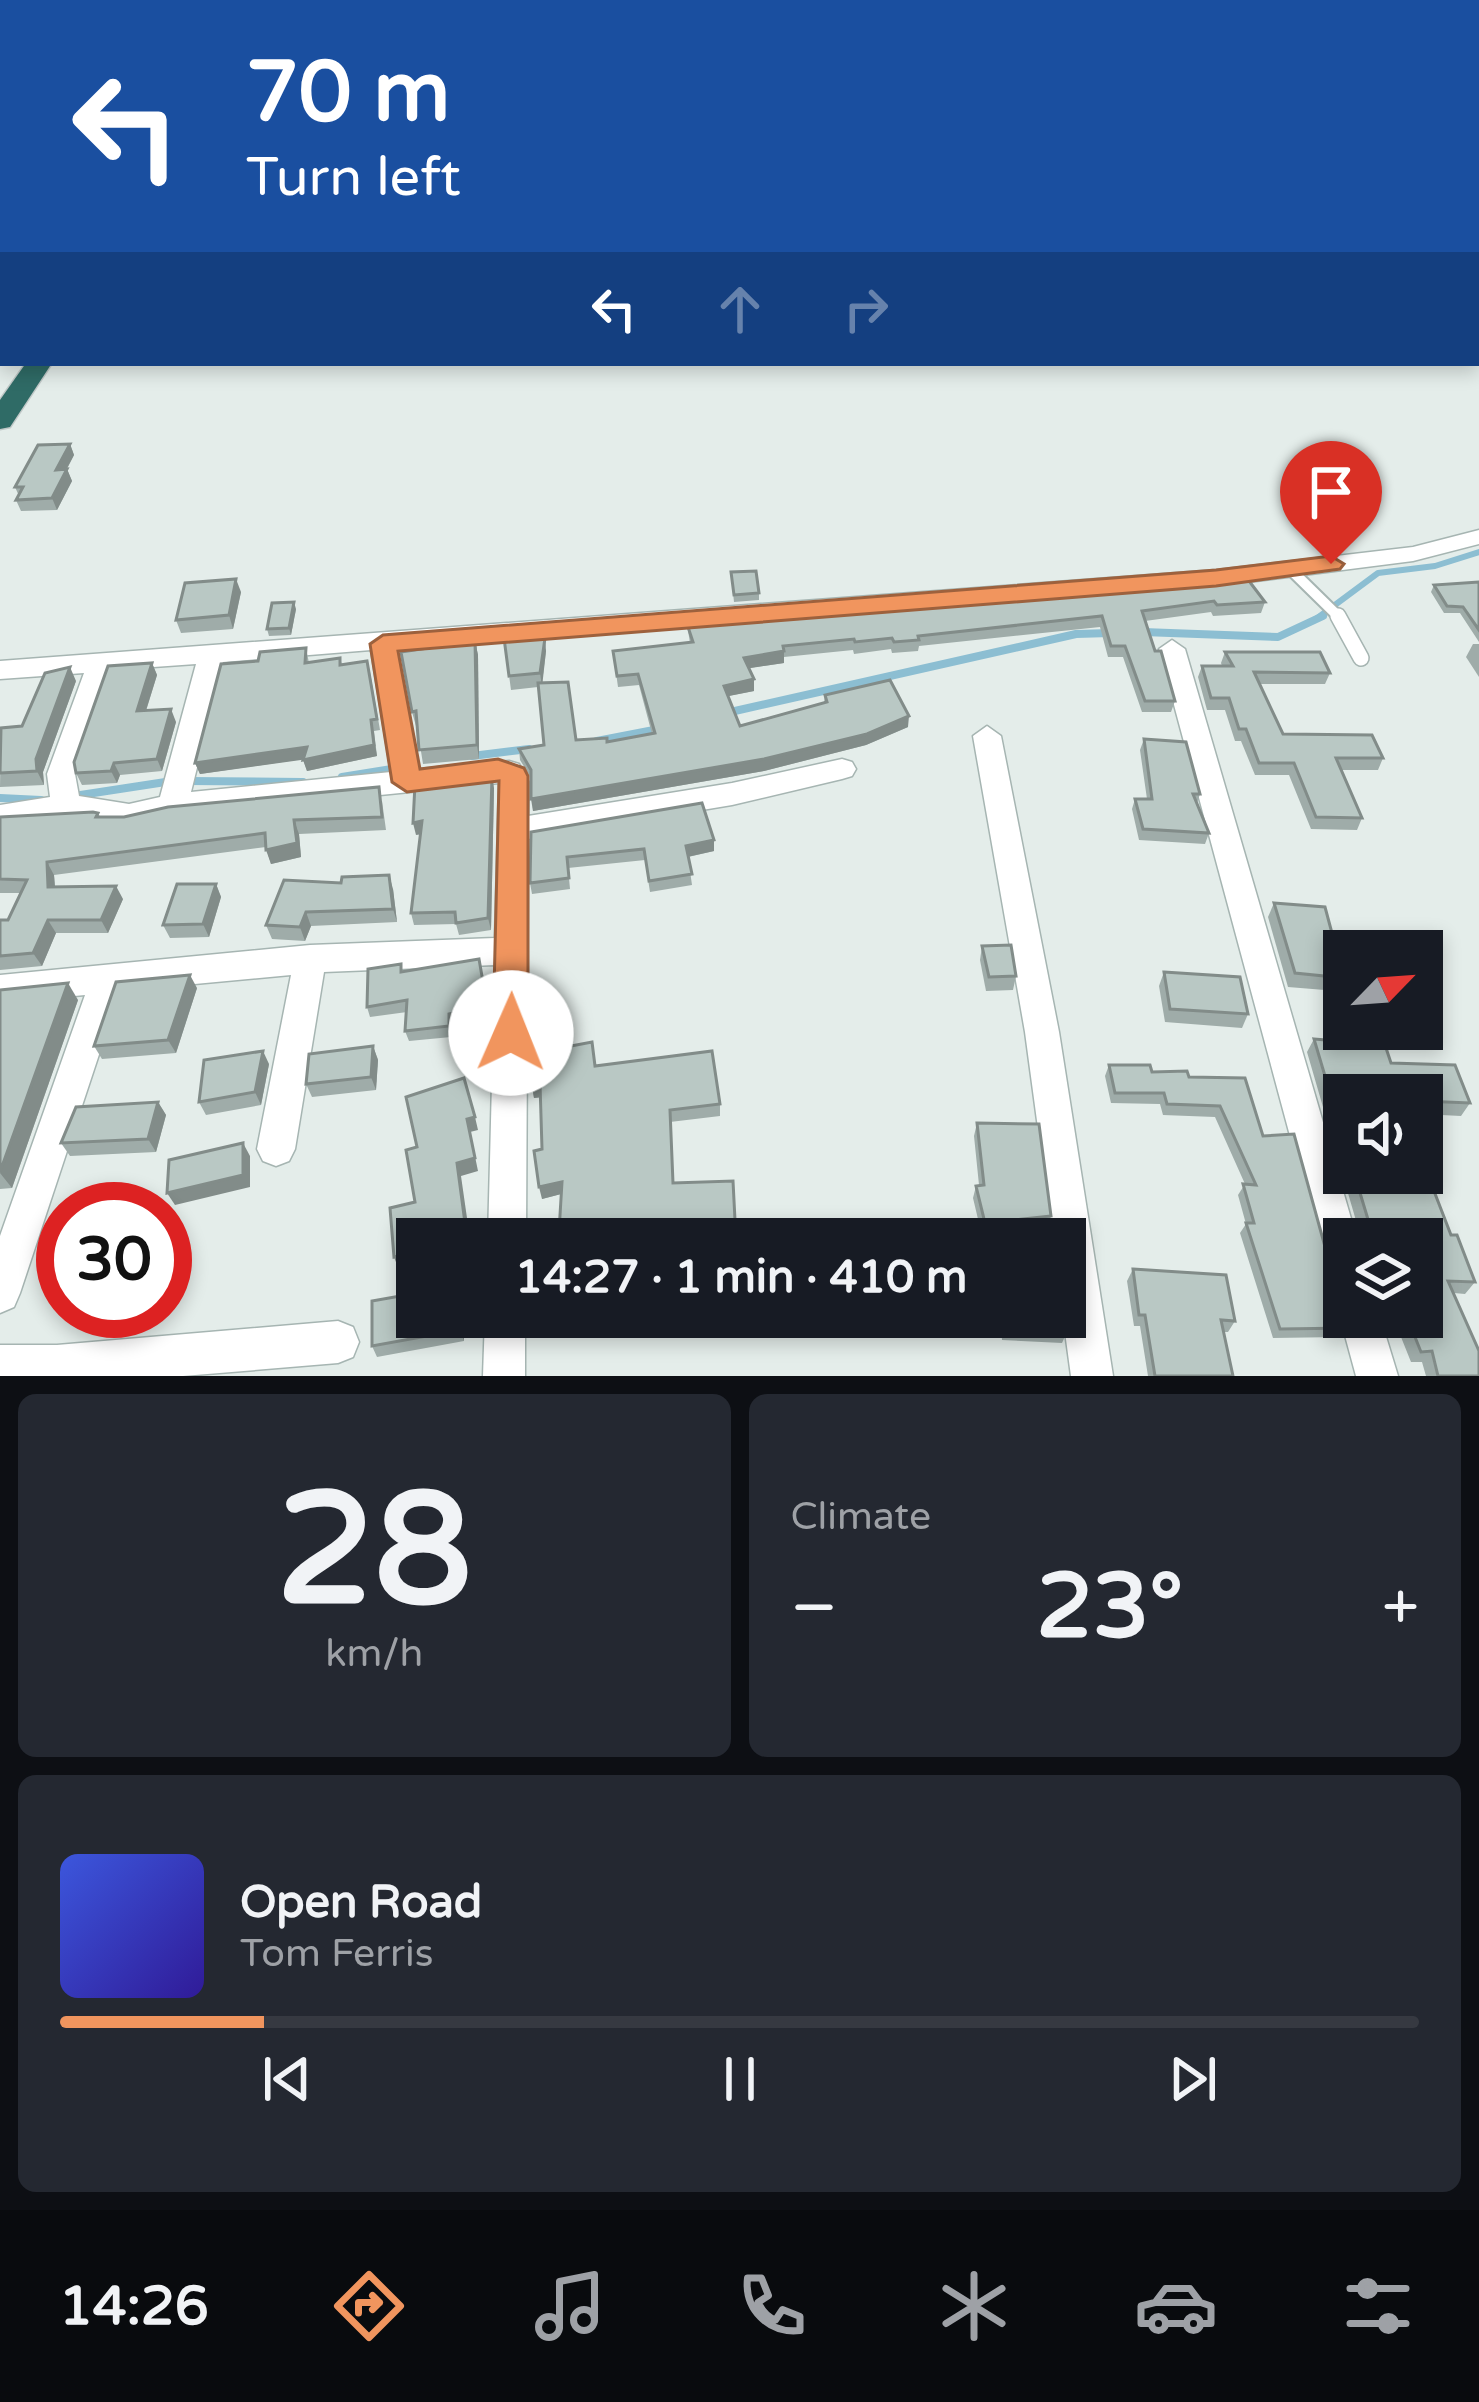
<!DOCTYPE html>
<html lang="en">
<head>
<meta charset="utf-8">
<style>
	:root { --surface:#171b24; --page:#242831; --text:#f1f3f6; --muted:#9ea1a6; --line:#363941; --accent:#f1955e }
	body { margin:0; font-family:"Varela Round",sans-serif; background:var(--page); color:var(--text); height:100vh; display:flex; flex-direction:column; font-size:45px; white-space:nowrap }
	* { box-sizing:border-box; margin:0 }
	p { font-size:39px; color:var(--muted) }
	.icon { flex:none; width:66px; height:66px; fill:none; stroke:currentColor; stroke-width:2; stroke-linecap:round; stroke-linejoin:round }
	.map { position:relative; height:1376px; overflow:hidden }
	.drawer { display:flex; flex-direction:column; gap:18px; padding:18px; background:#0d0f14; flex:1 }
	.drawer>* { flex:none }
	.top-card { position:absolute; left:0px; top:0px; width:1479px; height:366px; box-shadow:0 6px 18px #0003; background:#1a4fa0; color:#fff; overflow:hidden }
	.needle { width:78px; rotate:65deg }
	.fabs { position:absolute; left:1323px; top:930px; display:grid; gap:24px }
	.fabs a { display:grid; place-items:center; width:120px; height:120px; border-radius:0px; background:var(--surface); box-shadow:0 6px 18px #0003; font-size:60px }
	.speed { position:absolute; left:36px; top:1182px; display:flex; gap:24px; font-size:60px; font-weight:700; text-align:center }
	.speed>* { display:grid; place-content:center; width:156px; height:156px; border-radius:50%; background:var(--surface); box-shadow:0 6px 18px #0003; line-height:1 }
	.speed .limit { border:18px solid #d22; background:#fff; color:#111 }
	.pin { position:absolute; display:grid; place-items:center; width:102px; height:102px; color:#fff; margin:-123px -51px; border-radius:50% 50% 50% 0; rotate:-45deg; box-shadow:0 0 12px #0007 }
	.pin .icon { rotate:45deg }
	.me { position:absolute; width:132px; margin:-66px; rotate:1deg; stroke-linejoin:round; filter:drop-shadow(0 0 9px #0008) }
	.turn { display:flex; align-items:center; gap:42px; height:252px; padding:0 48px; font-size:54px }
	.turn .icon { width:156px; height:156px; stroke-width:2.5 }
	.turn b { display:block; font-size:84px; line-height:102px }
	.lanes { display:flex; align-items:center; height:114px; padding:0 48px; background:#0003; justify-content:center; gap:60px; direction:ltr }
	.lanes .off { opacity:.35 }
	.big { font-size:90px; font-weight:700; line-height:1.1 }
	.drawer .tile { flex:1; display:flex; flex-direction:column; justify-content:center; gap:18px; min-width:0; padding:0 42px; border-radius:18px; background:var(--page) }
	.drawer .dial { align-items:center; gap:0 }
	.dial b { font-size:156px; line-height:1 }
	.song { display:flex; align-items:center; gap:36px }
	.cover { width:144px; height:144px; border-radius:18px; background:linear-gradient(135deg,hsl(230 70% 55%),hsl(250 70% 35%)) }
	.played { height:12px; border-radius:6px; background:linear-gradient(90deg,var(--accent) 15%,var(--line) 15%) }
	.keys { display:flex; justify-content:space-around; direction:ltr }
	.heat { display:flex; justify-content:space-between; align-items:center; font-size:66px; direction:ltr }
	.drawer .tiles { flex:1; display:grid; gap:18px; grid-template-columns:1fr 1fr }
	.tile:last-child { grid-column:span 2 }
	.trip { position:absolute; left:396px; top:1218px; width:690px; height:120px; border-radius:0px; background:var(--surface); box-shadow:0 6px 18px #0003; font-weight:700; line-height:120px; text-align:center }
	.tabs { display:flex; height:192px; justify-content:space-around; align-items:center; background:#090b0e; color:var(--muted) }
	.tabs .icon { width:84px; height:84px }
	.tabs .on { color:var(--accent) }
	.tabs b { font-size:54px; color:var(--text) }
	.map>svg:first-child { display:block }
</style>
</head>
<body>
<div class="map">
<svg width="1479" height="1376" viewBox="0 0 1479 1376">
	<rect width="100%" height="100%" fill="#e4edea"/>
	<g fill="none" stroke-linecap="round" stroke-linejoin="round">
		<path stroke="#8cbed2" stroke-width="4.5" d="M978,0L982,3"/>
		<path stroke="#8cbed2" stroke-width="6" d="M1316,619L1378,573L1435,566L1479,552"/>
		<g stroke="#8cbed2" stroke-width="8">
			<path d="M1143,632L1278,637L1323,616"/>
			<path d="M726,713L1076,634L1110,633"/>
			<path d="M597,741L659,729"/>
			<path d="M472,756L529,749"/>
			<path d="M342,777L398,768"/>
			<path d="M187,781L303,782"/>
			<path d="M74,796L172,781"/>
			<path d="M0,798L41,800"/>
		</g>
		<g stroke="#a6b5b2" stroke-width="9">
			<path id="lane-far2" d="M0,2L119,0"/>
		</g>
		<g stroke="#a6b5b2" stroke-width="14">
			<path id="lane-far1" d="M1290,569L1341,619"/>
		</g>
		<g stroke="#a6b5b2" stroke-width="18">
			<path id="lane" d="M1338,616L1361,658"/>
		</g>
		<g stroke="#a6b5b2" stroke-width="3">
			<g id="street">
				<rect x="513" y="0" width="12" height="3"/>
				<path d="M591,0H603L604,3H592Z"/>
				<path d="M1479,530V544L1413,561L1217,586L397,649L419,769L509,761L519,764L529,783L528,816L732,783L842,759L852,762L856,769L852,776L842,779L732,805L528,839L526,1239H488L495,965L324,972L295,1149L289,1161L276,1166L263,1161L257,1149L291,975L120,991L20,1293L14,1307L0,1313V1236L85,995L0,1003V975L310,945L495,938L499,783L173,816L129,826L66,816L0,827V805L50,797L47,774L84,673L0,679V661L1217,570L1413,547ZM371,650L391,772L191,792L223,662ZM196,664L160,797L129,804L79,796L75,774L111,670Z"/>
				<path d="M1172,640L1185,649L1357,1239H1344V1282L1330,1276L1324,1262L1159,649Z"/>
				<path d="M987,726L1001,736L1059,1032L1113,1376H1071L1063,1317L1065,1239H1053L1025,1032L973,736Z"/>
				<path d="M1344,1307V1317H1380L1398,1376H1356L1340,1317Z"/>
				<path d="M485,1317H525V1376H483Z"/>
				<path d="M338,1321L353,1327L359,1342L353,1357L338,1363L183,1376H0V1345H57Z"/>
			</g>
		</g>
		<g stroke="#c1c9c8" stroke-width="3">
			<path id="highway" d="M26,363H52L10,427L0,429V400Z"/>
		</g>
		<use href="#lane-far2" stroke="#fff" stroke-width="8"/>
		<use href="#lane-far1" stroke="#fff" stroke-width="10"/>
		<use href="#lane" stroke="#fff" stroke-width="15"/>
		<use href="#street" fill="#fff" fill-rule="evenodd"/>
		<use href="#highway" fill="#2f6b66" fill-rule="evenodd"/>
	</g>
	<g fill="#9faca9">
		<path d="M70,444L74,455L67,469L72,481L57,510L21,511L16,500L19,496L15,487Z"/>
		<path d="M731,573L759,593V600L734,602Z"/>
		<path d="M1246,577L1265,602L1261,613L1213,616L1211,612L1145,621L1175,701L1171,712H1142L1123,657H1108L1100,627L919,646L918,651L892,653L891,649L854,654L853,650L784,657V663L749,668L754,679V691L728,696L740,726L824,703L825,695L908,727L866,745L764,771L533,811L531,778L520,760L519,749L544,745L538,687L511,690L504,638L546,651L542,683L576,740L607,742L652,734L639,685L618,687L613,651L690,643L687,624Z"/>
		<path d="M1479,582V642L1460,613H1444L1431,592L1434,585Z"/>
		<path d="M241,592L233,629L181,633L176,620Z"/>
		<path d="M296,609L291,635L269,636L267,629Z"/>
		<path d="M475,641L478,655L479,759L423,764L417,726H416L412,712Z"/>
		<path d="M1473,644H1479V677L1466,657Z"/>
		<path d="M306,648L309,663L340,658L342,665L370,672L380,730L374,731L377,756L307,771L303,759L200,774L195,763L258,661Z"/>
		<path d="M1225,652L1330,673L1325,684H1259L1283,734L1383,758L1378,770H1341L1362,818L1357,830L1311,829L1289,775H1255L1241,741H1235L1225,710H1207L1198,677L1202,666H1222L1221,663Z"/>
		<path d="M152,663L157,675L146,711L176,722L162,771L120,775L117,783L82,785L76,773Z"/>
		<path d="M76,681L43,772L44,785L0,787L1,728L22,726Z"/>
		<path d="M1144,739L1200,794L1197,803L1209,833L1205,844L1139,840L1132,809L1135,799H1147L1140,750Z"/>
		<path d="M494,788L491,930L459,935L456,924L414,925L411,913L421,834L416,835Z"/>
		<path d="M382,801L386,830L299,834L301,857L271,864L266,847L54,875L55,887L123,899L108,933H56L42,966L0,970V920H8L21,893H0V817L98,813L100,817H124Z"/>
		<path d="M531,832L714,851L688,857L692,885L650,892L645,860L568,868L570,889L532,894L530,883Z"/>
		<path d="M284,880L393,889L397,922L311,926L305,941L272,939L266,925Z"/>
		<path d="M216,884L221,897L209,937L170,938L163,925Z"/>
		<path d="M1274,903L1344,977L1337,991L1288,987L1268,917Z"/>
		<path d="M982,946L1016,976L1013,990L986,991L980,960Z"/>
		<path d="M403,971L489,1016L452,1025L451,1037L409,1041L405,1031L407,1012L370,1017L367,1007Z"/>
		<path d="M1164,972L1248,1014L1242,1028L1165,1022L1159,986Z"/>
		<path d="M197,988L176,1053L102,1059L94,1046Z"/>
		<path d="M0,990L78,1000L12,1188L0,1189Z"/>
		<path d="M1314,1039L1391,1063L1470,1103L1461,1116L1422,1114V1095H1344V1173H1422L1475,1282L1465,1294L1454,1293L1479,1376H1426L1422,1362H1411L1393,1317H1422V1239H1352L1359,1231L1307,1052Z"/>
		<path d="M373,1046L378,1060L376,1090L312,1097L306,1084Z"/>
		<path d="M269,1064L261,1105L206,1115L199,1102Z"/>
		<path d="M1109,1065L1189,1077L1263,1136L1333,1268L1344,1274V1278L1339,1285H1334L1348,1328L1341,1337L1273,1338L1240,1233L1246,1224L1238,1195L1245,1184L1215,1117L1163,1115L1160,1104L1111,1103L1105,1076Z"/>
		<path d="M595,1066L720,1104V1116L670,1122L673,1183L733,1181L735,1232L620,1236L619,1239H560L559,1232L561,1194L542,1199L541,1097L534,1098L532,1086Z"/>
		<path d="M158,1102L166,1115L156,1152L70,1156L61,1143Z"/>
		<path d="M977,1123L1051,1216L1047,1229L982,1236L973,1198L976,1186L979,1185L974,1136Z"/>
		<path d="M1133,1269L1235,1321L1228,1332H1223L1232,1376H1148L1140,1326H1134L1127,1281Z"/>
		<path d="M417,1317H463L464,1341L377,1357L372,1346Z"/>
		<path d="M1000,1317H1065L1067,1332L1062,1343L1002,1340Z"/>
	</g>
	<g fill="#828c89">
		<path d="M1,176L3,204L0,208V178Z"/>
		<path d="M0,264L3,272V291L0,295Z"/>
		<path d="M70,444L74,455L60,481L56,470Z"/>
		<path d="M67,469L72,481L57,510L52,498Z"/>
		<path d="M236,579L241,592L233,629L229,615Z"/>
		<path d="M294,602L296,609L291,635L289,628Z"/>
		<path d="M545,638L546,651L542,687L540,673Z"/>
		<path d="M475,641L478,655L479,759L477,745Z"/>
		<path d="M784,651V663L744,669V658Z"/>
		<path d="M152,663L157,675L142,723L137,711Z"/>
		<path d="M70,667L76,681L43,772L44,785L37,771L36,759Z"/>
		<path d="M754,679V691L724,697V686Z"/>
		<path d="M171,709L176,722L162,771L157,759Z"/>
		<path d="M909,716L908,727L866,745L764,771L533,811L531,799Z"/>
		<path d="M371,720L377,756L307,771L303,760L308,759L200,774L195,763Z"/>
		<path d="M114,763L120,775L117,783L111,771Z"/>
		<path d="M492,776L494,788L491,930L488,918Z"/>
		<path d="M294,820L299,834L301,857L271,864L266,850Z"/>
		<path d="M422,821L425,833L416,835L413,823Z"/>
		<path d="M714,840V851L687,857L686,846Z"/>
		<path d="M47,862L54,875L56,901L48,887Z"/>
		<path d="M389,875L393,889L397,922L393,909Z"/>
		<path d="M216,884L221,897L209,937L203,924Z"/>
		<path d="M116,886L123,899L108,933L101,920Z"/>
		<path d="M306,912L311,926L305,941L300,927Z"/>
		<path d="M48,920L56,933L42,966L33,953Z"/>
		<path d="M479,959L489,1016L452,1025L451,1037L449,1026V1014Z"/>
		<path d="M190,975L197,988L176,1053L168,1040Z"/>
		<path d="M68,983L78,1000L12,1188L0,1173Z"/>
		<path d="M373,1046L378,1060L376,1090L371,1077Z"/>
		<path d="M263,1051L269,1064L261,1105L255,1092Z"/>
		<path d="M540,1084L543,1097L534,1098L532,1086Z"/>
		<path d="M158,1102L166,1115L156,1152L148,1139Z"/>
		<path d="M475,1117L478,1130L470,1132L478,1171L461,1176L470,1239H464L457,1163L467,1119Z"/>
		<path d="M243,1143L250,1156V1187L175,1205L167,1193Z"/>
		<path d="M562,1182L565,1193L542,1199L539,1187Z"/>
		<path d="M417,1251V1265L399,1270L394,1257Z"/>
		<path d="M459,1317H463L464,1341L460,1330Z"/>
	</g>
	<g fill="#b9c8c4" stroke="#828c89" stroke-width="3">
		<path d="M133,0H167L165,3H131Z"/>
		<path d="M419,0H481V3H418Z"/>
		<path d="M527,0H558V3H526Z"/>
		<rect x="0" y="27" width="3" height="32"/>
		<rect x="0" y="214" width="3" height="48"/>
		<path d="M70,444L56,470L67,469L52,498L16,500L23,487H15L38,445Z"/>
		<path d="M756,571L759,593L734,595L731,572Z"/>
		<path d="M1246,577L1265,602L1217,605L1214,601L1142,611L1155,651H1161L1175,701H1145L1125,646H1111L1102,616L918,636L919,640L894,642L892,638L855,642L854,639L783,646L784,651L744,658L754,679L724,686L740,726L827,702L825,695L890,680L909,716L867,734L764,759L531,799V770L519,749L544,745L538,683L568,682L576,740L607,738V742L655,733L638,674L617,676L613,651L693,642L687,624L731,617L832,609L833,613Z"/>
		<path d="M236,579L229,615L176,620L185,583Z"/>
		<path d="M1479,582V630L1463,607L1447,606L1434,585Z"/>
		<path d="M294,602L289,628L267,629L272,603Z"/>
		<path d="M504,638H545L540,673L509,676Z"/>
		<path d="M475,641L477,745L419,750L416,711L412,712L401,652Z"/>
		<path d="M306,648L305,663L340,658V665L367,661L377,719L371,720L374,745L303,760L307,747L195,763L221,664L258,661L260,652Z"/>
		<path d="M1225,652H1320L1330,673L1254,672L1283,734L1372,735L1383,758H1336L1362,818L1316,817L1294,763H1259L1246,729H1239L1229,698H1211L1202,666H1233Z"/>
		<path d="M152,663L137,711L171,709L157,759L114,763L111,771L76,773L74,762L108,666Z"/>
		<path d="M70,667L36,759L37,771L0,773L1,728L22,726L45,673Z"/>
		<path d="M1144,739L1186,742L1200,794H1193L1209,833L1143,829L1135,799H1152Z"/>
		<path d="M492,776L488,918L456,923L455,912L411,913L422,821L413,823L415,784Z"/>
		<path d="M379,787L382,817L294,820L297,843L266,850L265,833L47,862L48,887L116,886L101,920H48L33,953L0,956V920H8L27,880L0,879V817L93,812L98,813L96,817H124L168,807Z"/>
		<path d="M702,803L714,840L686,846L692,874L649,881L644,849L567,857L569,878L530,883L531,832Z"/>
		<path d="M389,875L393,909L306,912L300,927L266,925L284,880L341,883L342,877Z"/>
		<path d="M177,884H216L203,924L163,925Z"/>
		<path d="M1274,903L1325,907L1344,978L1295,973Z"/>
		<path d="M1011,945L1016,976L989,977L982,946Z"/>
		<path d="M479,959L487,1005L449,1014V1026L405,1031L407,1000L367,1007L368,969L401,964V972Z"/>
		<path d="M1164,972L1240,977L1248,1014L1170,1009Z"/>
		<path d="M190,975L168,1040L94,1046L116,982Z"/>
		<path d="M68,983L0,1172V990Z"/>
		<path d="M1314,1039L1385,1045L1391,1063L1455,1065L1470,1103L1422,1101V1095H1344V1140Z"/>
		<path d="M592,1042L595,1066L712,1051L720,1104L670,1110L673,1183L733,1181L735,1220L618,1224V1230L559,1232L562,1182L539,1187L534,1151L542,1149L540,1084L532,1086L529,1054Z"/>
		<path d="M373,1046L371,1077L306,1084L309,1054Z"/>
		<path d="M263,1051L255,1092L199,1102L204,1060Z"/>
		<path d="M1109,1065H1150L1152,1072L1187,1071L1189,1077L1245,1078L1263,1136L1294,1134L1327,1254L1333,1268L1344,1274H1331L1348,1328L1280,1329L1246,1223H1254L1243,1184L1256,1185L1220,1106L1167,1104L1164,1093H1115Z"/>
		<path d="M464,1078L475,1117L467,1119L475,1158L457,1163L467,1238L417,1239V1251L394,1257L390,1208L415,1202L406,1150L417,1147L406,1097Z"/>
		<path d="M158,1102L148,1139L61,1143L76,1107Z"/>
		<path d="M977,1123L1039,1124L1051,1216L985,1223L976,1186L984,1185Z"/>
		<path d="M243,1143V1175L167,1193L169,1160Z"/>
		<path d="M1422,1160L1451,1235H1457L1475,1282L1448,1281L1479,1351V1376H1438L1432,1351L1421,1352L1407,1317H1422V1239H1357V1232L1370,1226L1354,1173H1422Z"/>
		<path d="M1133,1269L1226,1275L1235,1321L1221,1320L1233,1376H1155L1145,1315H1139Z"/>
		<path d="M417,1293V1317H459L460,1330L372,1346V1301Z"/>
		<path d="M1065,1303L1067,1332L1005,1328L1004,1317H1065Z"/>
	</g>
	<path fill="#f1955e" stroke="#9d613d" stroke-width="3" d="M1331,556L1344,564L1340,569L1216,586L398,651L420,769L498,759L524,768L528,776V1033L523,1044L511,1048L499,1044L493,1033L499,781L407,792L392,782L370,644L383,635L1216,570Z"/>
</svg>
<div class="fabs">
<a><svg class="needle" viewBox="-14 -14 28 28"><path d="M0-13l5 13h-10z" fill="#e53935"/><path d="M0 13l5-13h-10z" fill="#9ea1a6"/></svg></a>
<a><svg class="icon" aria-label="sound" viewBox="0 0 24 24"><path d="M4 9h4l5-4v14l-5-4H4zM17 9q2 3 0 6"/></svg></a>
<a><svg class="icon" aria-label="layers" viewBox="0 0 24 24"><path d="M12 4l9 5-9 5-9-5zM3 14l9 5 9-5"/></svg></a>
</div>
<div class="speed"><div class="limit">30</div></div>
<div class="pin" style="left:1331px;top:564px;background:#d93025"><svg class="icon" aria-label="arrive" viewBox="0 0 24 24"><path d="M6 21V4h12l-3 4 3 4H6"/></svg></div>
<svg class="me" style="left:511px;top:1033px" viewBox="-20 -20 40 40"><circle r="19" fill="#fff"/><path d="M0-13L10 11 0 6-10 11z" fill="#f1955e"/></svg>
<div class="trip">14:27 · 1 min · 410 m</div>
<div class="top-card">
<div class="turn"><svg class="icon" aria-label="left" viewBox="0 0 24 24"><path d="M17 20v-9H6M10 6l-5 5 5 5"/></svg><div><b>70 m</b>Turn left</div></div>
<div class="lanes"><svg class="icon" aria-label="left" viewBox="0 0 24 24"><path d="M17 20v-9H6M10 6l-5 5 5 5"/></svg><svg class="icon off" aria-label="ahead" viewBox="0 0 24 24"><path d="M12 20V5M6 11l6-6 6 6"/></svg><svg class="icon off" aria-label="right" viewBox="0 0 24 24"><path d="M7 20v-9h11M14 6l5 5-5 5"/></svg></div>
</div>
</div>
<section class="drawer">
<div class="tiles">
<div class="tile dial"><b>28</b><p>km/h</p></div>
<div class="tile"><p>Climate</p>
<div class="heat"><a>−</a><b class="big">23°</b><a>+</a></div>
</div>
<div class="tile">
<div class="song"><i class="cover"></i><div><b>Open Road</b><p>Tom Ferris</p></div></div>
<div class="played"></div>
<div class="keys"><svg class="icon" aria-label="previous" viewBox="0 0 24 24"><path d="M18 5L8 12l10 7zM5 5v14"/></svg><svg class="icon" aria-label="pause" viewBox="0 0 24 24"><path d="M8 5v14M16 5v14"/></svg><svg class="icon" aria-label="next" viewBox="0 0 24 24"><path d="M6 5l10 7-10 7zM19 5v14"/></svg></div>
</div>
</div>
</section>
<nav class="tabs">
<b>14:26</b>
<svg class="icon on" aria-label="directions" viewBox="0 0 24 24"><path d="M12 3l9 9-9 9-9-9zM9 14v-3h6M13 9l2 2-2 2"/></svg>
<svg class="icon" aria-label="music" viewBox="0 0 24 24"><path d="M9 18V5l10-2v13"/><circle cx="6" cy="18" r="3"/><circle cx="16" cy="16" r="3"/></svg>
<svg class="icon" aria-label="phone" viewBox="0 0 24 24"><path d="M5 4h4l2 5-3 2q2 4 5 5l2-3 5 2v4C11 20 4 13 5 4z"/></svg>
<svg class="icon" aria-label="climate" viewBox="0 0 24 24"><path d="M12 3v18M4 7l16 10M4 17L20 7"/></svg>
<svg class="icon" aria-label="car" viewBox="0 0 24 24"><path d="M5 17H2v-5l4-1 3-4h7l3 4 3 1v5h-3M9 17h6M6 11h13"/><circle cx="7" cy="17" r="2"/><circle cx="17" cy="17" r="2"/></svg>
<svg class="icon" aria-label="filters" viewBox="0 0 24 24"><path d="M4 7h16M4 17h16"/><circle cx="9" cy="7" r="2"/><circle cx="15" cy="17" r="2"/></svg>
</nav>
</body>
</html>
